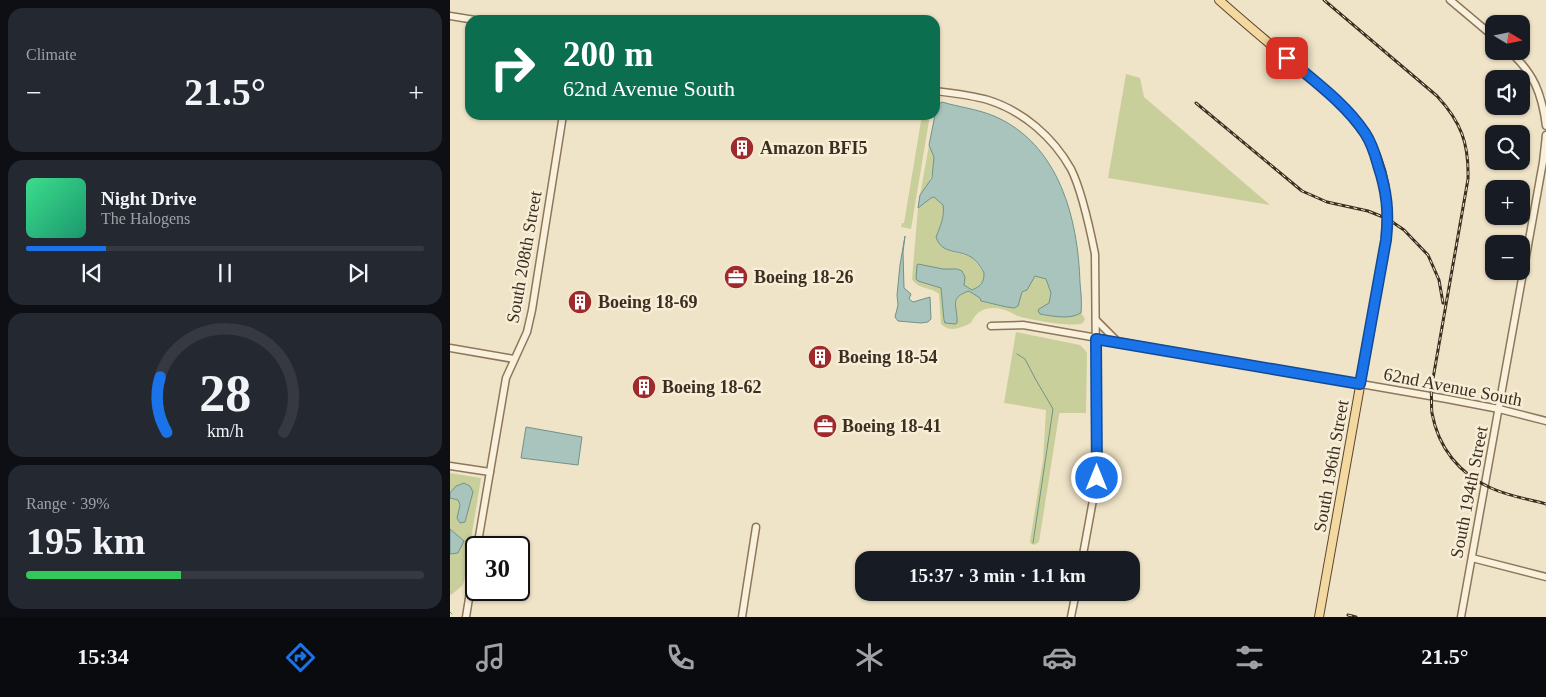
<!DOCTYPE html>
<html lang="en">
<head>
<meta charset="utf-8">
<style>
	:root { --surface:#171b24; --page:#242831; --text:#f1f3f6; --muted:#9ea1a6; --line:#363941; --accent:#1a73e8 }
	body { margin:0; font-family:"Times New Roman",serif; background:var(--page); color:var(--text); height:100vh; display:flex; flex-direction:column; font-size:19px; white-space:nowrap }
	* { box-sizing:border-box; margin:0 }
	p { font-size:16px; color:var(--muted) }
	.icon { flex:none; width:28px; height:28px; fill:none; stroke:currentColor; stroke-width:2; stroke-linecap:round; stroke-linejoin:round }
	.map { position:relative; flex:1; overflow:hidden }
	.details { display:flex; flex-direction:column; gap:8px; padding:8px; background:#0d0f14; width:450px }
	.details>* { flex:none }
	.hud { position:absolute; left:15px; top:15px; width:475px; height:105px; border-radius:15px; box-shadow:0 1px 4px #0004; background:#0b6e4f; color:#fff; overflow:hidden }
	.needle { width:32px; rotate:100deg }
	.controls { position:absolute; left:1035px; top:15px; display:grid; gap:10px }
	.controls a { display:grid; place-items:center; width:45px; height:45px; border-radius:10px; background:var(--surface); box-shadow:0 1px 4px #0004; font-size:25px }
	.speed { position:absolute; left:15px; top:536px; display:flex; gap:10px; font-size:25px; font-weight:700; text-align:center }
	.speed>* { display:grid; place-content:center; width:65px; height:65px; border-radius:50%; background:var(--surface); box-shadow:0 1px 4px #0004; line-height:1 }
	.speed .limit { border:2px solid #111; border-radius:8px; background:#fff; color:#111 }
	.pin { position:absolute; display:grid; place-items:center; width:42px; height:42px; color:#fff; margin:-21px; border-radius:10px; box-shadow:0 2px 8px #0006 }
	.me { position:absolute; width:55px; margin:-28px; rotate:0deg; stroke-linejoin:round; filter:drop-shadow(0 0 4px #0008) }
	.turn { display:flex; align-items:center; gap:18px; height:105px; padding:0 15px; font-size:22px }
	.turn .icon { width:65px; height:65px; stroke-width:2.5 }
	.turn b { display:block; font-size:35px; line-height:42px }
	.big { font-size:38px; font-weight:700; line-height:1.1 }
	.details .card { flex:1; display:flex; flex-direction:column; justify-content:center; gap:8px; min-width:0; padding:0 18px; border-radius:15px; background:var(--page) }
	.details .dial { align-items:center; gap:0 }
	.dial svg { height:130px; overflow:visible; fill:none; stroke:var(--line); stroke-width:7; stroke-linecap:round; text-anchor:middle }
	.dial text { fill:var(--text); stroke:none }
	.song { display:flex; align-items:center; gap:15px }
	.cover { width:60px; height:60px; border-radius:8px; background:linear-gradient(135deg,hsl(150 70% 55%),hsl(160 70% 35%)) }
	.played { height:5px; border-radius:2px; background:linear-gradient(90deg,var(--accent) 20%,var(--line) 20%) }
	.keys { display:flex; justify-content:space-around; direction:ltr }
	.heat { display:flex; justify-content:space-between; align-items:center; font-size:28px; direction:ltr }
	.charge { height:8px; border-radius:4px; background:linear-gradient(90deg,#34c759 39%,var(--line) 0) }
	.trip { position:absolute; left:405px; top:551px; width:285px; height:50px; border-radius:15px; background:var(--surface); box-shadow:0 1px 4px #0004; font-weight:700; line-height:50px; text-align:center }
	.tabs { display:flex; height:80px; justify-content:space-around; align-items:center; background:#090b0e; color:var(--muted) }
	.tabs .icon { width:35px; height:35px }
	.tabs .selected { color:var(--accent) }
	.tabs b { font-size:22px; color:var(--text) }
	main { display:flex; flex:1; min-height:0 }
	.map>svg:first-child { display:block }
</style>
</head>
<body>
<main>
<section class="details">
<div class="card"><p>Climate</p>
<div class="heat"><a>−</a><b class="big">21.5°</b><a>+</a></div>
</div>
<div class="card">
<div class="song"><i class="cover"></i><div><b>Night Drive</b><p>The Halogens</p></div></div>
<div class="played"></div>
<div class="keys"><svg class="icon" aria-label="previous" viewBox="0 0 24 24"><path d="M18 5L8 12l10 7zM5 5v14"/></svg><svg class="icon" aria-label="pause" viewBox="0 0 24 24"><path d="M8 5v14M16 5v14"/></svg><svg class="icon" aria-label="next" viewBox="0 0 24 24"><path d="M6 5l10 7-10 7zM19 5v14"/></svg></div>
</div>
<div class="card dial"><svg viewBox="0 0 100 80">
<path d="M14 69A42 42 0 1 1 86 69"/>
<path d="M14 69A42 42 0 0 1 10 35" stroke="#1a73e8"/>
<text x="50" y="56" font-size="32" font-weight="700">28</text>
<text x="50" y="72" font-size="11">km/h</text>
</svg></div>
<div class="card"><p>Range · 39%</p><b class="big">195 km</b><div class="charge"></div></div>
</section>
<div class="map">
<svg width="1096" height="617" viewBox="0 0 1096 617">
	<rect width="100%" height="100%" fill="#f0e4c8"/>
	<g fill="#c9cf9b">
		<path d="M676,74L690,78L694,97L820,205L658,178Z"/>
		<path d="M472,115H480L461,229L451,227L452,223H454Z"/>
		<path d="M479,145C490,163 482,180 470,195Z"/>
		<path d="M484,197L494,205C495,216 490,227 486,237L500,251L522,257L534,273C534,284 531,285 522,290L514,285V274L512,271L507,269H493L469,264L468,281L491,288L506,313C505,298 506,294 521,291L530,298L533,302L545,303L570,296L585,276L596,279L601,293L599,303L589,309L628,315L631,313L635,319L633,323C624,328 583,320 571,317C567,316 564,314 560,312C545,305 528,306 521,323C510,328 500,333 491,324L489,294C481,287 467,289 462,279L468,208L481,198Z"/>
		<path d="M566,332L630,345L635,350L637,353L636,413H610L609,415L589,542L584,545L580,543V541L593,460L596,410L554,403Z"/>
		<path d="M0,473L31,478L14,582L12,586L1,595L0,594Z"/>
	</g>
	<g fill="#a9c4bc" stroke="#6f938a">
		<path d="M492,102C509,107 527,109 544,116C609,144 628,218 630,283C631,293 632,303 631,313C619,320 602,316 590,314L588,311L589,309L599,303L601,293L596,279L585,276L577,290L572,292L568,306L564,308C553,307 542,303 531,301L530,298L519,291C498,298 508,306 507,323L505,324L495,323L494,320L491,288L468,281L466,279L467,265L468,264L493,269H507L512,271L515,277L514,285L522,290C531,286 534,283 534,273C531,267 526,260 521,257C508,249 492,255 486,237C490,227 495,216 493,205L484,197L481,198L468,208L470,195L482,178L484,157L479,145L485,115L489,104Z"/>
		<path d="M455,236L453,252L454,288L461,294L459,299L463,302L480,297L481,319L478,322L471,323L448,321L445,317L448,305L447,295L450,265Z"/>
		<path d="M76,427L132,437L128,465L71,458Z"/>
		<path d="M14,483L20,486L23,492L15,522L10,523L7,518L10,505L8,500L0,498V493L6,486Z"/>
		<path d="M0,529L14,541L8,553L0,554Z"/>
	</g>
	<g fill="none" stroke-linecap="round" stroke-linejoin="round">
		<g stroke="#6f938a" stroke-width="1">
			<path d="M567,354L575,359L586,380L603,409L583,543"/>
			<path d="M0,612L2,614"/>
		</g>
		<g stroke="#8d765c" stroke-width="9">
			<g id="minor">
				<path d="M1000,0L1044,37"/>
				<path d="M0,16L25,20"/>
				<path d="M1059,51C1084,73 1092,94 1096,126"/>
				<path d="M485,91C502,93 521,95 538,100C573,111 603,137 621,169C632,191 640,229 645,254L647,478L632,560"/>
				<path d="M646,320L668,342"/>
				<path d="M541,326L573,325L997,399L1049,409L1096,421"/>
				<path d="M0,348L64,359"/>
				<path d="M0,466L40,472"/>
				<path d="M27,548L56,378L77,332L82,310L113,115"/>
				<path d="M1022,558L1096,577"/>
				<path d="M16,617L26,555"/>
				<path d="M292,617L306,527"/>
				<path d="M621,617L626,592"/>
				<path d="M1011,617L1093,162L1096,135"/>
			</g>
		</g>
		<g stroke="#5b4430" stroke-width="10">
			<path id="major" d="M769,0C797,25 827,50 856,74C877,92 900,110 915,134C935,165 940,204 936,240L869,617"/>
		</g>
		<use href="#minor" stroke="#faf1dc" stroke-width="6"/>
		<use href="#major" stroke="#f3d9a0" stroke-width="8"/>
		<g stroke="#3d2e20" stroke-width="3">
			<g id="rail">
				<path d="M874,0L987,96C1011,122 1019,143 1018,179L981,390C982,397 981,405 982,413C988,447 1009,474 1041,488C1058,496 1078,499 1096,504"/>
				<path d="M746,103L852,191L877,202L918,211L938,219L954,230L978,255L989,280L993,303"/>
				<path d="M898,615L906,617"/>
			</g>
		</g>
		<use href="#rail" stroke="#f7eed8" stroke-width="1" stroke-dasharray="4" stroke-linecap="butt"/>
	</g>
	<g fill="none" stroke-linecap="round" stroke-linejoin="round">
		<g stroke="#114b97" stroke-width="12">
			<path id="route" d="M647,478L646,339L910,384L936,240C939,212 937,192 928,165C925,154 921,142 915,133C895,103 864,81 837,58"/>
		</g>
		<use href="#route" stroke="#1a73e8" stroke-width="9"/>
	</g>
	<defs>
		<g id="building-disc" transform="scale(1.25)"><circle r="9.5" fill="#9e2a2b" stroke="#f7eed8"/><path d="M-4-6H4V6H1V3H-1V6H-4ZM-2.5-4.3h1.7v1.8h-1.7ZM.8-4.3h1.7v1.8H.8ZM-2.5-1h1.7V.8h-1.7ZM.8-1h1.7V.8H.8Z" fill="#fff"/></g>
		<g id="office-disc" transform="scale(1.25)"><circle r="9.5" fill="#9e2a2b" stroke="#f7eed8"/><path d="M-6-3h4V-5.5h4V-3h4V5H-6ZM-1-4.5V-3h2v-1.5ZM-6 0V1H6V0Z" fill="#fff"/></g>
	</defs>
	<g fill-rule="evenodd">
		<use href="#building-disc" x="292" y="148"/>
		<use href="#office-disc" x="286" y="277"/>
		<use href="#building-disc" x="130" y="302"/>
		<use href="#building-disc" x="370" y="357"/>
		<use href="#building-disc" x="194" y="387"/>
		<use href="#office-disc" x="375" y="426"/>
	</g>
	<g text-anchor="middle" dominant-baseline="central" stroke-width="5" stroke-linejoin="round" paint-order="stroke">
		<g font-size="18" font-weight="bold" fill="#3d2e20" stroke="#f7eed8" text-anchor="start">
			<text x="310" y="148">Amazon BFI5</text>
			<text x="304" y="277">Boeing 18-26</text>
			<text x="148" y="302">Boeing 18-69</text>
			<text x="388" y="357">Boeing 18-54</text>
			<text x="212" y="387">Boeing 18-62</text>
			<text x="392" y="426">Boeing 18-41</text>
		</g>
		<g font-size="18" fill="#3d2e20" stroke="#f7eed8">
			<text transform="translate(74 257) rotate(-80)">South 208th Street</text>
			<text transform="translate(1003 387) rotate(11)">62nd Avenue South</text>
			<text transform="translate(881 466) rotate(-80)">South 196th Street</text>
			<text transform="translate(1019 492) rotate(-79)">South 194th Street</text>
		</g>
	</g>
</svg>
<div class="controls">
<a><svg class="needle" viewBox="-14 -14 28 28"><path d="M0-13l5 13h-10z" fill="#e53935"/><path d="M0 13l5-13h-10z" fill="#9ea1a6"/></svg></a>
<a><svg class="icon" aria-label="sound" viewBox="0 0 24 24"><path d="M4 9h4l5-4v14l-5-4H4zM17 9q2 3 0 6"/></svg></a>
<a><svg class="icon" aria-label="search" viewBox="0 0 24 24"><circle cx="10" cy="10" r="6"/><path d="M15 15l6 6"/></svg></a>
<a>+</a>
<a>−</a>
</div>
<div class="speed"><div class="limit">30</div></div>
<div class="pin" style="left:837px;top:58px;background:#d93025"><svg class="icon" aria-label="arrive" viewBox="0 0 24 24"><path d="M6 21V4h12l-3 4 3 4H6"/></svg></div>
<svg class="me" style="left:647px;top:478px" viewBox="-20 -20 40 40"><circle r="17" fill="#1a73e8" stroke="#fff" stroke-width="3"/><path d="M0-11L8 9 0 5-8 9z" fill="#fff"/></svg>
<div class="trip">15:37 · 3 min · 1.1 km</div>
<div class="hud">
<div class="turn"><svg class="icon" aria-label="right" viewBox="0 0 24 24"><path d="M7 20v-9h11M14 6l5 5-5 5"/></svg><div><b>200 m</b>62nd Avenue South</div></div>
</div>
</div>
</main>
<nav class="tabs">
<b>15:34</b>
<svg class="icon selected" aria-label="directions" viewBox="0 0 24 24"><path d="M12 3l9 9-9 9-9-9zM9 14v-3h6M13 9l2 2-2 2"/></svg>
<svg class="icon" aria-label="music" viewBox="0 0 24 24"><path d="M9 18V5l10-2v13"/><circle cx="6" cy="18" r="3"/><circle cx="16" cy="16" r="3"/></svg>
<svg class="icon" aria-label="phone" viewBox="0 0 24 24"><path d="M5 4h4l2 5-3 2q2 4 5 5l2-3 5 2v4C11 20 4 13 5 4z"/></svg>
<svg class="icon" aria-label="climate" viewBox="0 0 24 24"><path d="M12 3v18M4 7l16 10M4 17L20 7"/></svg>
<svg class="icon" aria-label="car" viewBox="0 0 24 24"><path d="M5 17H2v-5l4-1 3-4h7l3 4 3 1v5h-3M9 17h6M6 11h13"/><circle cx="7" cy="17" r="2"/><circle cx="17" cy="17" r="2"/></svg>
<svg class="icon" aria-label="filters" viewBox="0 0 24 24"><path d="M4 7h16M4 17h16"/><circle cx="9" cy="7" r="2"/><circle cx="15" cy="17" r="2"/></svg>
<b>21.5°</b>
</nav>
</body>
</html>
